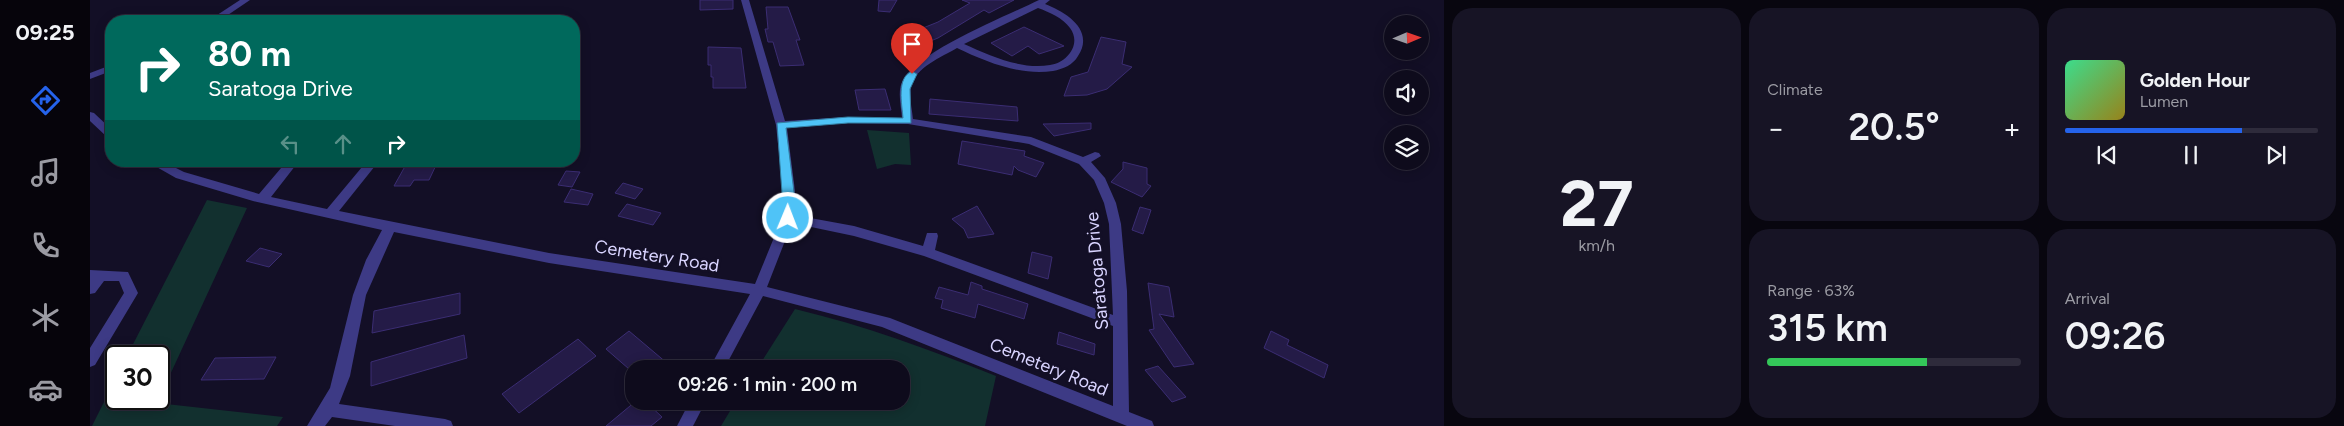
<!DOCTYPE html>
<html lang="en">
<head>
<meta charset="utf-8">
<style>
	:root { --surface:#0e0b1c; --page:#171425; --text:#f1f3f6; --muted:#9b9ba3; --line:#2e2b3b; --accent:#2563eb }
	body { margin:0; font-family:Figtree,sans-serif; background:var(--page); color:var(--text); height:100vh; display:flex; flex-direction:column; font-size:19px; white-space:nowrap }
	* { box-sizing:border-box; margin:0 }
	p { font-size:16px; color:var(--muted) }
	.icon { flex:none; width:28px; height:28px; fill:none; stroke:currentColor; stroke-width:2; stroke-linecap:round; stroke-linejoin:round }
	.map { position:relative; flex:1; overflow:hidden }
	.panel { display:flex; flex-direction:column; gap:8px; padding:8px; background:#08060f; width:900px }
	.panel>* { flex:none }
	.banner { position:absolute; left:15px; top:15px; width:475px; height:152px; border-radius:20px; box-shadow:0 2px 12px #0003,0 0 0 1px var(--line); background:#00695c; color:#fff; overflow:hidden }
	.needle { width:32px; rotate:88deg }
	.tools { position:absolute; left:1294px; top:15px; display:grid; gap:10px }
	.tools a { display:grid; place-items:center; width:45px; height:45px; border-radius:50%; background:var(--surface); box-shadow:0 2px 12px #0003,0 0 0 1px var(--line); font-size:25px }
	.speed { position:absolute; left:15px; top:345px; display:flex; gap:10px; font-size:25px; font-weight:700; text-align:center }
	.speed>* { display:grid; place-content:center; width:65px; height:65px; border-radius:50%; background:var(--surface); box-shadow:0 2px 12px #0003,0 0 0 1px var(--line); line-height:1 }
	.speed .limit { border:2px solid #111; border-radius:8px; background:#fff; color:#111 }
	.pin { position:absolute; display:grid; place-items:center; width:42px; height:42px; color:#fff; margin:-51px -21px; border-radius:50% 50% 50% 0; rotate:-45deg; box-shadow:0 0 5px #0007 }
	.pin .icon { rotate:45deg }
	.me { position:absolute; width:55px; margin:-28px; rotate:1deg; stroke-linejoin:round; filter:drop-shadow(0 0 4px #0008) }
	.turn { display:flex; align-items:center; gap:18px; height:105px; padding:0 20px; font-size:22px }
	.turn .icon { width:65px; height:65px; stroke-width:2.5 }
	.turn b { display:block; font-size:35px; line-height:42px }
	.lanes { display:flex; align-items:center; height:48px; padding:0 20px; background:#0003; justify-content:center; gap:25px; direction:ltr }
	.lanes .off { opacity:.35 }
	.big { font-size:38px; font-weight:600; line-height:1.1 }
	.panel .card { flex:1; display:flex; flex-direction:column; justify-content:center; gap:8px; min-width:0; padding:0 18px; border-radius:20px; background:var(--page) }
	.panel .dial { align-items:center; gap:0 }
	.dial b { font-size:65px; line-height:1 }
	.song { display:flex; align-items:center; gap:15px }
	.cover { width:60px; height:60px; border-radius:8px; background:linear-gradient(135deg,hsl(150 70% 55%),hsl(50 70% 35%)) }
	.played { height:5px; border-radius:2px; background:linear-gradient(90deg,var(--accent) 70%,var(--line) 70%) }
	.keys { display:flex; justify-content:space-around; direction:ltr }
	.heat { display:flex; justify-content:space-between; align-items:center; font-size:28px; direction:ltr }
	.charge { height:8px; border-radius:4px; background:linear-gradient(90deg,#34c759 63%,var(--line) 0) }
	.panel .tiles { flex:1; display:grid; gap:8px; grid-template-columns:repeat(3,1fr) }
	.card:first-child { grid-row:span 2 }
	.trip { position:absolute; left:535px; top:360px; width:285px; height:50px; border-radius:20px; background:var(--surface); box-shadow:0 2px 12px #0003,0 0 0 1px var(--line); font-weight:600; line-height:50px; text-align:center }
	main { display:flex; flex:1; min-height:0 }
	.tab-bar { display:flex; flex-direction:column; width:90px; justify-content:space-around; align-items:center; background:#06040b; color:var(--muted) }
	.tab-bar .icon { width:35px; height:35px }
	.tab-bar .selected { color:var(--accent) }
	.tab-bar b { font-size:22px; color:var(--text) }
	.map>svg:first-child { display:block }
</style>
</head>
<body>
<main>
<nav class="tab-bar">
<b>09:25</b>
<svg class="icon selected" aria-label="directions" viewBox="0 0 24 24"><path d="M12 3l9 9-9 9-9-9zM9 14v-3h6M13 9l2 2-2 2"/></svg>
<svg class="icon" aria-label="music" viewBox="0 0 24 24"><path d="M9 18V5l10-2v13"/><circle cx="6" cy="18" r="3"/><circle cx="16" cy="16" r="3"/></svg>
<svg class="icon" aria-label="phone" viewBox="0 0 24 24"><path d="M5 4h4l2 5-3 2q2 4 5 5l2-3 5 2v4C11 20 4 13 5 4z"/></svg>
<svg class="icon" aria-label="climate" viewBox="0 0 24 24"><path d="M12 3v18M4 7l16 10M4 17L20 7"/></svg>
<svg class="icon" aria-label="car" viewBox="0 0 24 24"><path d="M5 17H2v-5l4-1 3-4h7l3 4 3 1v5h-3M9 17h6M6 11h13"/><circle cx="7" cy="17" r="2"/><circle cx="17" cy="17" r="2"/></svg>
</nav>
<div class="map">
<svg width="1354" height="426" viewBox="0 0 1354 426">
	<rect width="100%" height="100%" fill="#130f26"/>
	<g fill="#12302f">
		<path d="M777,130L819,133L821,165L805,164L787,169Z"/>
		<path d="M117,200L157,208L67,403L193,417L187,426H2L26,378V399H69V356H37Z"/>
		<path d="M705,309C776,326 838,349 906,376L895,426H631L646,401H811V369H667Z"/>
	</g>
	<g fill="#241b47" stroke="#3b2d73">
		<path d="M610,0H643V9L610,10Z"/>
		<path d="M789,0H807L800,12L788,11Z"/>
		<path d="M872,0H924L899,13L894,10L848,38L838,42L833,40L826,47L803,40L848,22L880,3Z"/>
		<path d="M676,7H698L710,40H706L714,65L690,66L683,42H678L675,29H678Z"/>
		<path d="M934,27L974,46L949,54L938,46L922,56L901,43Z"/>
		<path d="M1011,37L1036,42L1032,64L1042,67L1017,89L997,95L974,96L981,77L998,72Z"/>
		<path d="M618,47L651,48L656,88H623V77H621V65H618Z"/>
		<path d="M795,89L801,110H769L765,90Z"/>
		<path d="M840,99L927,107L928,121L839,114Z"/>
		<path d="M1001,123V129L964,136L953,124Z"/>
		<path d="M872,141L935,151L934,156L954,163L946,177L928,170L924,166L922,175L868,164Z"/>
		<path d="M318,161H348L339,180H324L320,186H304Z"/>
		<path d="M1033,162L1057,168V184L1061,186L1052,197L1021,182L1033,169Z"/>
		<path d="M476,171L490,172L482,187L468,185Z"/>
		<path d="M533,183L553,189L545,199L525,193Z"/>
		<path d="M481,189L503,194L498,205L474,202Z"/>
		<path d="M537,204L571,213L563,225L528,216Z"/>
		<path d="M887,206L904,234L878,238L874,229L862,219Z"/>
		<path d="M1050,207L1061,210L1053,234L1042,230Z"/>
		<path d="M170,248L192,254L179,267L156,261Z"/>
		<path d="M942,252L962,257L958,279L938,273Z"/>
		<path d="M881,282L892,286V289L938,304L934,319L888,304L885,318L851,308L853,300L845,298L849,287L878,295Z"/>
		<path d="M1058,283L1079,287L1084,317L1069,314L1104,364L1084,367L1059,330L1064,329Z"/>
		<path d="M370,293V314L282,333L284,311Z"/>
		<path d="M539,331L584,369H539L516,349Z"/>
		<path d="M1181,331L1199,340L1197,345L1238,365L1234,378L1174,348Z"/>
		<path d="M969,332L1005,344L1004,355L967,344Z"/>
		<path d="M374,335L377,358L281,386V362Z"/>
		<path d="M488,339L506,356L429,413L412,394Z"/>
		<path d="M186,357L174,379L111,380L125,358Z"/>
		<path d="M1068,366L1096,397L1082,402L1055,370Z"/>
		<path d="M546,401H555L572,417L561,426H516Z"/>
	</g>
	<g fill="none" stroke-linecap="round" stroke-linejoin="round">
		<g fill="#3d3a85" fill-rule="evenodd">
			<path d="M150,0H160L129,21H118Z"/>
			<path d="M651,0H659L695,121L758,117L812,118C811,106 807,90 813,80C830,50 917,16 949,0H960L955,4C976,12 1005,30 988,56C983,65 973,69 963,71C931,76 896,62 867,48C852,57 825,67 821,87C819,97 822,109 823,119L941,137L993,157L1005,152L1009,153L1011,156L1001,162L1015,178L1026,203L1031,224L1037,291L1039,412L1062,421L1064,426H1037L792,327L673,296L634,369H619L660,294L459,263L304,232L276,295L260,376L249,404L355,419L361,421L363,426H305L242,417L235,426H217L240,388L263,295L276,260L292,230L163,201L86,178L56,161H72L94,172L169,194L197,161H209L181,197L237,209L277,161H289L249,211L459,253L665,284L692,218L693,191L686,125ZM948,8C959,12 973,18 980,28C992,44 977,63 960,65C932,70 900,56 874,44ZM758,123L818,124L939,144L989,164L1004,180L1014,203L1019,224L1023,315L845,250L848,236L847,233H837L833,246L764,226L704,215L705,191L697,128ZM702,223L764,236L834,256L1023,326V406L800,318L677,287Z"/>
			<path d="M21,65V71L0,79V73Z"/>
			<path d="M0,112L4,113L21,129V138L17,137L0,121Z"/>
			<path d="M0,270L38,272L48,293L5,365L0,367V348L34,293L29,281H14L5,293L0,294Z"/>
			<path d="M600,401H616L603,426H587Z"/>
		</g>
	</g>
	<path fill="#4fc3f7" stroke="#337fa1" d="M822,71L827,74L820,89L821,123H758L696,128L704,192V218L702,221H694L687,123L758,117L813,118C812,104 806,78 822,71Z"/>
	<g text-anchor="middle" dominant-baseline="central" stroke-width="5" stroke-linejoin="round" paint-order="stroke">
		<g font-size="18" fill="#d9d4ff" stroke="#130f26">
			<text transform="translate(567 256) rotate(9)">Cemetery Road</text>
			<text transform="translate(1007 271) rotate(-95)">Saratoga Drive</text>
			<text transform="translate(959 367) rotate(22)">Cemetery Road</text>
		</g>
	</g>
</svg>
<div class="tools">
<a><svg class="needle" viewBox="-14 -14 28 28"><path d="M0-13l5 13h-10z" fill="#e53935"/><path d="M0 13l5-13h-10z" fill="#9b9ba3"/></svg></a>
<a><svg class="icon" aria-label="sound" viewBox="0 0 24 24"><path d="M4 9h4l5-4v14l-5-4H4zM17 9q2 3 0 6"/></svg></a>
<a><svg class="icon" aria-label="layers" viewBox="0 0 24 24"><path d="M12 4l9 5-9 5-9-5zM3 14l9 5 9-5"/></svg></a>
</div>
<div class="speed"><div class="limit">30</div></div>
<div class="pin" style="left:822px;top:74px;background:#d93025"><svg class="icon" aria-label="arrive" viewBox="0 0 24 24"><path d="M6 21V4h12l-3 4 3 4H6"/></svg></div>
<svg class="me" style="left:698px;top:218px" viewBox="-20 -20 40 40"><circle r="17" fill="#4fc3f7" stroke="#fff" stroke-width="3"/><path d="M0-11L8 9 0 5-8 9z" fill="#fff"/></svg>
<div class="trip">09:26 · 1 min · 200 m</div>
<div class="banner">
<div class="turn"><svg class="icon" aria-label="right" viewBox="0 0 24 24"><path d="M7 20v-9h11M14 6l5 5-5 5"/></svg><div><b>80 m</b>Saratoga Drive</div></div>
<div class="lanes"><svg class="icon off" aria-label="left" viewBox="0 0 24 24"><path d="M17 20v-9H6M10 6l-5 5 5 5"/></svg><svg class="icon off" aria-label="ahead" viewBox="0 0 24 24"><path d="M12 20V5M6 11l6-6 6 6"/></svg><svg class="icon" aria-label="right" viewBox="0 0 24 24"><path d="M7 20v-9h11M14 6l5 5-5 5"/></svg></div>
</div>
</div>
<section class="panel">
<div class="tiles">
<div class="card dial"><b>27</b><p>km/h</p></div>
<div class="card"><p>Climate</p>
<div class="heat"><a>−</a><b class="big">20.5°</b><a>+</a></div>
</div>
<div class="card">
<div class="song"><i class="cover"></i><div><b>Golden Hour</b><p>Lumen</p></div></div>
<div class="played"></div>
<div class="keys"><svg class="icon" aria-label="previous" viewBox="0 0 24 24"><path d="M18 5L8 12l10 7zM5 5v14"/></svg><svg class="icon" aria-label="pause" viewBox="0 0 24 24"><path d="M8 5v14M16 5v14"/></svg><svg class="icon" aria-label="next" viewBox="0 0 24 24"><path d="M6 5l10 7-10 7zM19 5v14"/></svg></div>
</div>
<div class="card"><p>Range · 63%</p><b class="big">315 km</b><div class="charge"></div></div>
<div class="card"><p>Arrival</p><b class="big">09:26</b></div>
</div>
</section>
</main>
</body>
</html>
